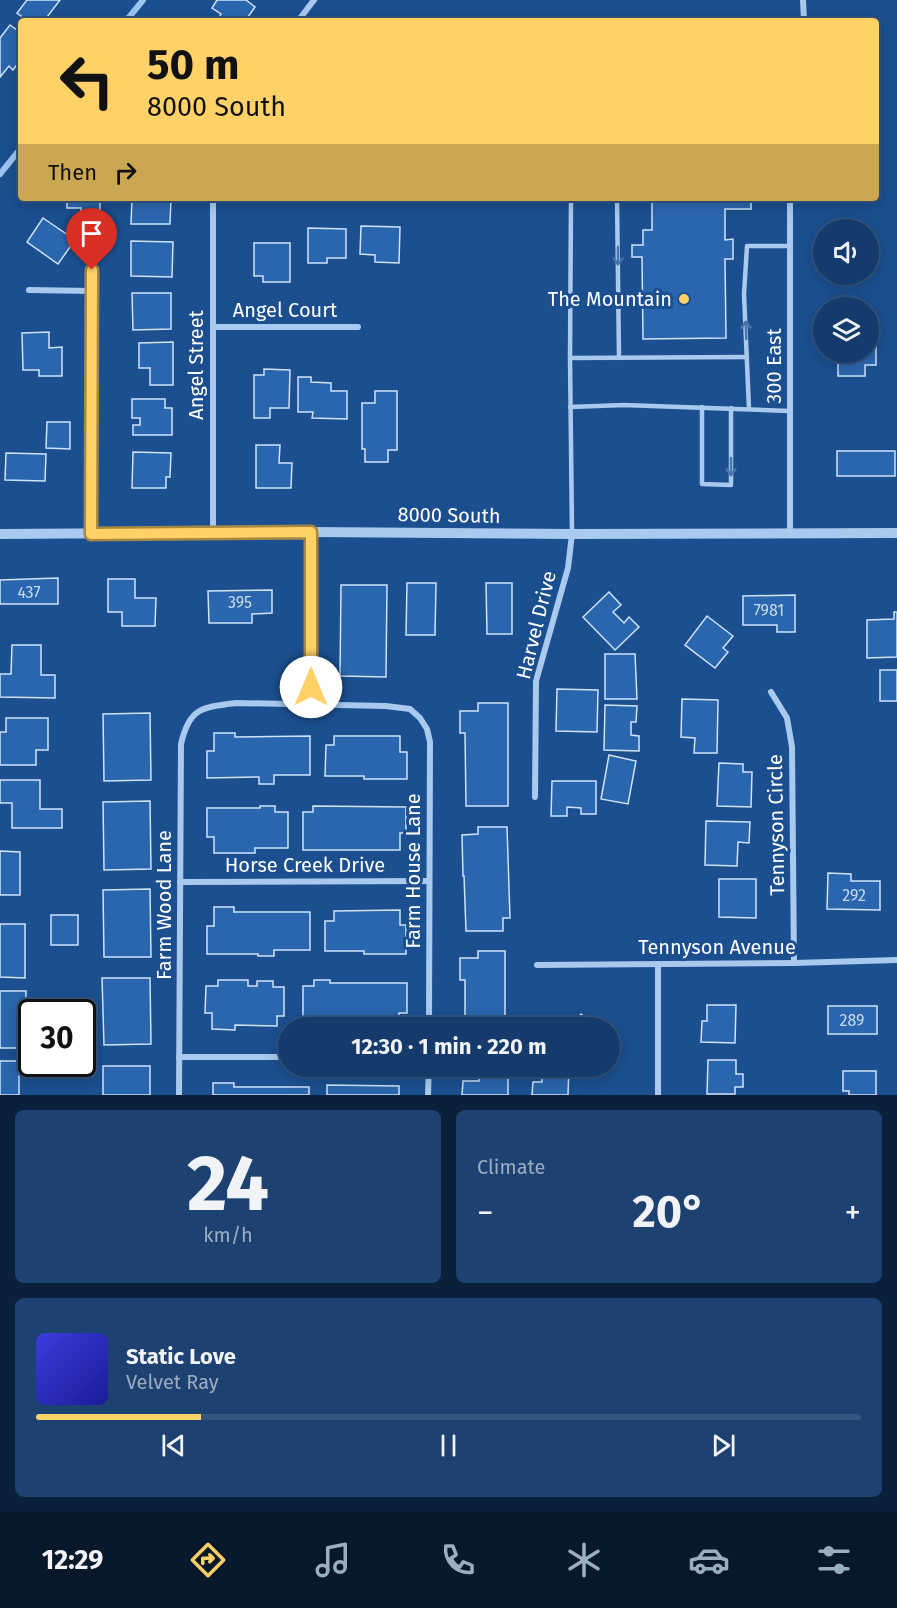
<!DOCTYPE html>
<html lang="en">
<head>
<meta charset="utf-8">
<style>
	:root { --surface:#143b6b; --page:#1d4271; --text:#f1f3f6; --muted:#9dadc1; --line:#33557e; --accent:#ffd166 }
	body { margin:0; font-family:"Fira Sans",sans-serif; background:var(--page); color:var(--text); height:100vh; display:flex; flex-direction:column; font-size:22px; white-space:nowrap }
	* { box-sizing:border-box; margin:0 }
	p { font-size:20px; color:var(--muted) }
	.icon { flex:none; width:33px; height:33px; fill:none; stroke:currentColor; stroke-width:2; stroke-linecap:round; stroke-linejoin:round }
	.map { position:relative; height:1095px; overflow:hidden }
	.panel { display:flex; flex-direction:column; gap:15px; padding:15px; background:#0b203b; flex:1 }
	.panel>* { flex:none }
	.guide { position:absolute; left:18px; top:18px; width:861px; height:183px; border-radius:6px; box-shadow:0 3px 15px #0003,0 0 0 2px var(--line); background:#ffd166; color:#111; overflow:hidden }
	.controls { position:absolute; left:813px; top:219px; display:grid; gap:12px }
	.controls a { display:grid; place-items:center; width:66px; height:66px; border-radius:50%; background:var(--surface); box-shadow:0 3px 15px #0003,0 0 0 2px var(--line); font-size:30px }
	.speed { position:absolute; left:18px; top:999px; display:flex; gap:12px; font-size:30px; font-weight:700; text-align:center }
	.speed>* { display:grid; place-content:center; width:78px; height:78px; border-radius:50%; background:var(--surface); box-shadow:0 3px 15px #0003,0 0 0 2px var(--line); line-height:1 }
	.speed .limit { border:3px solid #111; border-radius:9px; background:#fff; color:#111 }
	.pin { position:absolute; display:grid; place-items:center; width:51px; height:51px; color:#fff; margin:-62px -26px; border-radius:50% 50% 50% 0; rotate:-45deg; box-shadow:0 0 6px #0007 }
	.pin .icon { rotate:45deg }
	.me { position:absolute; width:66px; margin:-33px; rotate:0deg; stroke-linejoin:round; filter:drop-shadow(0 0 4px #0008) }
	.turn { display:flex; align-items:center; gap:21px; height:126px; padding:0 30px; font-size:27px }
	.turn .icon { width:78px; height:78px; stroke-width:2.5 }
	.turn b { display:block; font-size:42px; line-height:51px }
	.then { display:flex; align-items:center; height:57px; padding:0 30px; background:#0003; gap:12px; font-size:22px }
	.big { font-size:45px; font-weight:700; line-height:1.1 }
	.panel .widget { flex:1; display:flex; flex-direction:column; justify-content:center; gap:9px; min-width:0; padding:0 21px; border-radius:9px; background:var(--page) }
	.panel .dial { align-items:center; gap:0 }
	.dial b { font-size:78px; line-height:1 }
	.song { display:flex; align-items:center; gap:18px }
	.cover { width:72px; height:72px; border-radius:9px; background:linear-gradient(135deg,hsl(240 70% 55%),hsl(240 70% 35%)) }
	.played { height:6px; border-radius:3px; background:linear-gradient(90deg,var(--accent) 20%,var(--line) 20%) }
	.keys { display:flex; justify-content:space-around; direction:ltr }
	.heat { display:flex; justify-content:space-between; align-items:center; font-size:33px; direction:ltr }
	.panel .tiles { flex:1; display:grid; gap:15px; grid-template-columns:1fr 1fr }
	.widget:last-child { grid-column:span 2 }
	.trip { position:absolute; left:278px; top:1017px; width:342px; height:60px; border-radius:30px; background:var(--surface); box-shadow:0 3px 15px #0003,0 0 0 2px var(--line); font-weight:700; line-height:60px; text-align:center }
	.tab-bar { display:flex; height:96px; justify-content:space-around; align-items:center; background:#08182b; color:var(--muted) }
	.tab-bar .icon { width:42px; height:42px }
	.tab-bar .current { color:var(--accent) }
	.tab-bar b { font-size:27px; color:var(--text) }
	.map>svg:first-child { display:block }
</style>
</head>
<body>
<div class="map">
<svg width="897" height="1095" viewBox="0 0 897 1095">
	<rect width="100%" height="100%" fill="#1b4f8f"/>
	<g fill="none" stroke-linecap="round" stroke-linejoin="round">
		<g stroke="#9cc4f0" stroke-width="6">
			<path d="M126,21L143,0"/>
			<path d="M0,174L21,148"/>
		</g>
	</g>
	<g fill="#2a66ad" stroke="#cfe3fa" stroke-width="1.5">
		<path d="M27,0H60L44,21H28L17,13Z"/>
		<path d="M217,0H246L255,7L245,21H217L221,14L212,8Z"/>
		<rect x="690" y="17" width="36" height="4"/>
		<path d="M10,25L21,33V59L13,70L9,66L0,77V38Z"/>
		<path d="M67,198H100V216H81V208H67Z"/>
		<path d="M132,198H171L170,224H131Z"/>
		<path d="M260,198H283V201L260,200Z"/>
		<path d="M652,198H751V209H725V240L733,239V259H725L726,338L643,339L642,257H632V245H643V230H652Z"/>
		<path d="M43,218L75,240L58,264L27,242Z"/>
		<path d="M361,226L400,227L399,263L375,262V255L360,254Z"/>
		<path d="M308,228L346,229V258H327V263H308Z"/>
		<path d="M131,241L173,242L172,277L131,276Z"/>
		<path d="M254,243H290V282H263V276H254Z"/>
		<path d="M132,293H171V329L133,330Z"/>
		<path d="M868,327H876V365H865V376H838V352H868Z"/>
		<path d="M49,332V348L62,347V376H39V370H23L22,333Z"/>
		<path d="M173,342V385H150V368H139V343Z"/>
		<path d="M264,369L290,370L289,408H270V418H254V375H264Z"/>
		<path d="M298,377H311V382L331,383V391H347V419L312,418L313,412H298Z"/>
		<path d="M375,391H397V450H388V462H365V449H362V403H375Z"/>
		<path d="M132,399H165V408H172V435H133V425H140V418H132Z"/>
		<path d="M47,422H70V449L46,448Z"/>
		<path d="M256,445H280L279,463H292L291,488H256Z"/>
		<rect x="837" y="451" width="58" height="25"/>
		<path d="M133,452L171,453L170,477H166V488H132Z"/>
		<path d="M6,453L46,454L45,481L5,480Z"/>
		<path d="M58,578V604H0V580Z"/>
		<path d="M108,579H135V598H156L155,626H122V612H108Z"/>
		<path d="M407,583H436L435,635H406Z"/>
		<path d="M486,583H512V634H487Z"/>
		<path d="M341,585H387L386,677L340,676Z"/>
		<path d="M272,590V613L252,614V623H209L208,591Z"/>
		<path d="M609,592L621,605L613,612L624,623L629,617L639,627L615,650L583,617Z"/>
		<path d="M795,595V632H777V625H743V596Z"/>
		<path d="M894,612H897V657L867,658V620L894,619Z"/>
		<path d="M707,616L733,636L723,648L728,652L715,668L685,645Z"/>
		<path d="M12,645H41V675H55V698L0,697V674H11Z"/>
		<path d="M605,654H635L637,699H605Z"/>
		<rect x="880" y="670" width="17" height="31"/>
		<path d="M557,689L598,690L597,732L556,731Z"/>
		<path d="M682,699L718,700L717,753H694L695,738L681,737Z"/>
		<path d="M478,703H508V806H466L465,733H460V711H478Z"/>
		<path d="M605,705L637,706L636,722H631V735L639,736V751L604,750Z"/>
		<path d="M150,713L151,780L104,781L103,714Z"/>
		<path d="M6,718H48V750H36V765H0V732H6Z"/>
		<path d="M214,733H235V737L310,736V775H274V784H259V777L207,778V751H214Z"/>
		<path d="M334,736H400V752H407V779H364V776H325L326,745H334Z"/>
		<path d="M609,755L636,761L628,804L601,799Z"/>
		<path d="M719,763L743,764V772H752L751,807L717,806Z"/>
		<path d="M0,780H40V809H62V828H12V803H0Z"/>
		<path d="M552,781H596V814H581V808L567,807V816H551Z"/>
		<path d="M150,801L151,869L104,870L103,802Z"/>
		<path d="M260,806H275V812H288V848H255V853H214V837H207V808H260Z"/>
		<path d="M313,806L406,807V833H400V850H303V812H313Z"/>
		<path d="M706,821L750,822L749,843L738,842L737,866L705,865Z"/>
		<path d="M478,827H507L510,918H503V931H466L464,876H463L462,835L478,834Z"/>
		<path d="M0,851L20,852V895H0Z"/>
		<path d="M828,873L851,874V881H880V910L827,909Z"/>
		<path d="M719,879H756V918L719,917Z"/>
		<path d="M150,889L151,957H104L103,890Z"/>
		<path d="M214,907H234V912H310V950H274V956H258V954H207V926H214Z"/>
		<path d="M400,910V925H406V954H364V951H325V921H334V911Z"/>
		<rect x="51" y="915" width="27" height="30"/>
		<path d="M0,924H25V978L0,977Z"/>
		<path d="M478,951H505V1028H465V980H460V958H478Z"/>
		<path d="M102,978H150L151,1044L104,1045Z"/>
		<path d="M218,980H248V986H257V981H273V987H284V1016H277V1026L235,1025V1030L212,1029V1013H205L206,986H218Z"/>
		<path d="M314,980H330V983H407V1013H399V1028L303,1025V986H314Z"/>
		<rect x="0" y="991" width="26" height="57"/>
		<path d="M707,1005H736L735,1043L701,1042L702,1021H707Z"/>
		<rect x="828" y="1006" width="49" height="28"/>
		<path d="M581,1014L593,1023L589,1028H571Z"/>
		<path d="M609,1032L618,1039L609,1051Z"/>
		<path d="M708,1060H736V1074H743V1087H735V1094H707Z"/>
		<rect x="0" y="1061" width="19" height="34"/>
		<rect x="103" y="1066" width="47" height="29"/>
		<path d="M540,1066H569L568,1095H532L533,1082H542V1067Z"/>
		<path d="M843,1071H876V1095H849V1091H843Z"/>
		<path d="M479,1075H508V1095H462L463,1081H479Z"/>
		<path d="M213,1083H234V1087H309V1095H213Z"/>
		<path d="M327,1085L399,1086V1095H327Z"/>
	</g>
	<g fill="none" stroke-linecap="round" stroke-linejoin="round">
		<g stroke="#a9c9ee" stroke-width="4.5">
			<path d="M617,198L619,358"/>
			<path d="M570,358L571,198"/>
			<path d="M570,407L624,405L790,411"/>
			<path d="M702,407V484L731,485V408"/>
			<path d="M749,409L744,294L747,246H790"/>
			<path d="M572,532L570,358L747,357"/>
		</g>
		<g stroke="#a9c9ee" stroke-width="6">
			<path d="M803,0L804,21"/>
			<path d="M298,21L314,0"/>
			<path d="M213,198V532"/>
			<path d="M790,198V534"/>
			<path d="M29,290L91,291"/>
			<path d="M213,327H358"/>
			<path d="M311,532V705"/>
			<path d="M91,534L92,249"/>
			<path d="M771,692L787,718L792,747L794,963"/>
			<path d="M535,797L536,681L568,568L572,534"/>
			<path d="M180,882L429,881"/>
			<path d="M537,965L794,963L897,960"/>
			<path d="M179,1057H288"/>
			<path d="M179,1095L181,744C189,708 202,707 236,703L386,706L410,709L420,718L427,729L430,742L429,1028"/>
			<path d="M428,1095L429,1066"/>
			<path d="M658,1095V964"/>
		</g>
		<path stroke="#a9c9ee" stroke-width="10" d="M0,534L311,532L572,534L897,533"/>
	</g>
	<defs><path id="oneway-shaft" d="M-6 0H5M1.5-3L5.5 0L1.5 3" fill="none" stroke-width="1.6" stroke-linecap="round" stroke-linejoin="round" transform="scale(1.5)"/></defs>
	<g stroke="#4674ac">
		<use href="#oneway-shaft" transform="translate(618 256) rotate(90)"/>
		<use href="#oneway-shaft" transform="translate(746 330) rotate(-92)"/>
		<use href="#oneway-shaft" transform="translate(731 467) rotate(90)"/>
	</g>
	<g fill="none" stroke-linecap="round" stroke-linejoin="round">
		<g stroke="#a68842" stroke-width="15">
			<path id="route" d="M92,270L91,534L311,532V687"/>
		</g>
		<use href="#route" stroke="#ffd166" stroke-width="10"/>
	</g>
	<circle fill="#ffd166" stroke="#1b4f8f" stroke-width="2" cx="684" cy="299" r="6"/>
	<g text-anchor="middle" dominant-baseline="central" stroke-width="6" stroke-linejoin="round" paint-order="stroke">
		<g font-size="16" fill="#cad9ea">
			<text x="29" y="592">437</text>
			<text x="240" y="602">395</text>
			<text x="769" y="610">7981</text>
			<text x="854" y="895">292</text>
			<text x="852" y="1020">289</text>
		</g>
		<g font-size="20" fill="#fff" stroke="#1b4f8f" text-anchor="end">
			<text x="672" y="299">The Mountain</text>
		</g>
		<g font-size="20" fill="#fff" stroke="#1b4f8f">
			<text x="285" y="310">Angel Court</text>
			<text transform="translate(196 365) rotate(-90)">Angel Street</text>
			<text transform="translate(774 366) rotate(-90)">300 East</text>
			<text transform="translate(449 515) rotate(1)">8000 South</text>
			<text transform="translate(536 625) rotate(-76)">Harvel Drive</text>
			<text transform="translate(776 825) rotate(-91)">Tennyson Circle</text>
			<text x="305" y="865">Horse Creek Drive</text>
			<text transform="translate(413 871) rotate(-90)">Farm House Lane</text>
			<text transform="translate(164 905) rotate(-90)">Farm Wood Lane</text>
			<text x="717" y="947">Tennyson Avenue</text>
		</g>
	</g>
</svg>
<div class="controls">
<a><svg class="icon" aria-label="sound" viewBox="0 0 24 24"><path d="M4 9h4l5-4v14l-5-4H4zM17 9q2 3 0 6"/></svg></a>
<a><svg class="icon" aria-label="layers" viewBox="0 0 24 24"><path d="M12 4l9 5-9 5-9-5zM3 14l9 5 9-5"/></svg></a>
</div>
<div class="speed"><div class="limit">30</div></div>
<div class="pin" style="left:92px;top:270px;background:#d93025"><svg class="icon" aria-label="arrive" viewBox="0 0 24 24"><path d="M6 21V4h12l-3 4 3 4H6"/></svg></div>
<svg class="me" style="left:311px;top:687px" viewBox="-20 -20 40 40"><circle r="19" fill="#fff"/><path d="M0-13L10 11 0 6-10 11z" fill="#ffd166"/></svg>
<div class="trip">12:30 · 1 min · 220 m</div>
<div class="guide">
<div class="turn"><svg class="icon" aria-label="left" viewBox="0 0 24 24"><path d="M17 20v-9H6M10 6l-5 5 5 5"/></svg><div><b>50 m</b>8000 South</div></div>
<div class="then">Then<svg class="icon" aria-label="right" viewBox="0 0 24 24"><path d="M7 20v-9h11M14 6l5 5-5 5"/></svg></div>
</div>
</div>
<section class="panel">
<div class="tiles">
<div class="widget dial"><b>24</b><p>km/h</p></div>
<div class="widget"><p>Climate</p>
<div class="heat"><a>−</a><b class="big">20°</b><a>+</a></div>
</div>
<div class="widget">
<div class="song"><i class="cover"></i><div><b>Static Love</b><p>Velvet Ray</p></div></div>
<div class="played"></div>
<div class="keys"><svg class="icon" aria-label="previous" viewBox="0 0 24 24"><path d="M18 5L8 12l10 7zM5 5v14"/></svg><svg class="icon" aria-label="pause" viewBox="0 0 24 24"><path d="M8 5v14M16 5v14"/></svg><svg class="icon" aria-label="next" viewBox="0 0 24 24"><path d="M6 5l10 7-10 7zM19 5v14"/></svg></div>
</div>
</div>
</section>
<nav class="tab-bar">
<b>12:29</b>
<svg class="icon current" aria-label="directions" viewBox="0 0 24 24"><path d="M12 3l9 9-9 9-9-9zM9 14v-3h6M13 9l2 2-2 2"/></svg>
<svg class="icon" aria-label="music" viewBox="0 0 24 24"><path d="M9 18V5l10-2v13"/><circle cx="6" cy="18" r="3"/><circle cx="16" cy="16" r="3"/></svg>
<svg class="icon" aria-label="phone" viewBox="0 0 24 24"><path d="M5 4h4l2 5-3 2q2 4 5 5l2-3 5 2v4C11 20 4 13 5 4z"/></svg>
<svg class="icon" aria-label="climate" viewBox="0 0 24 24"><path d="M12 3v18M4 7l16 10M4 17L20 7"/></svg>
<svg class="icon" aria-label="car" viewBox="0 0 24 24"><path d="M5 17H2v-5l4-1 3-4h7l3 4 3 1v5h-3M9 17h6M6 11h13"/><circle cx="7" cy="17" r="2"/><circle cx="17" cy="17" r="2"/></svg>
<svg class="icon" aria-label="filters" viewBox="0 0 24 24"><path d="M4 7h16M4 17h16"/><circle cx="9" cy="7" r="2"/><circle cx="15" cy="17" r="2"/></svg>
</nav>
</body>
</html>
